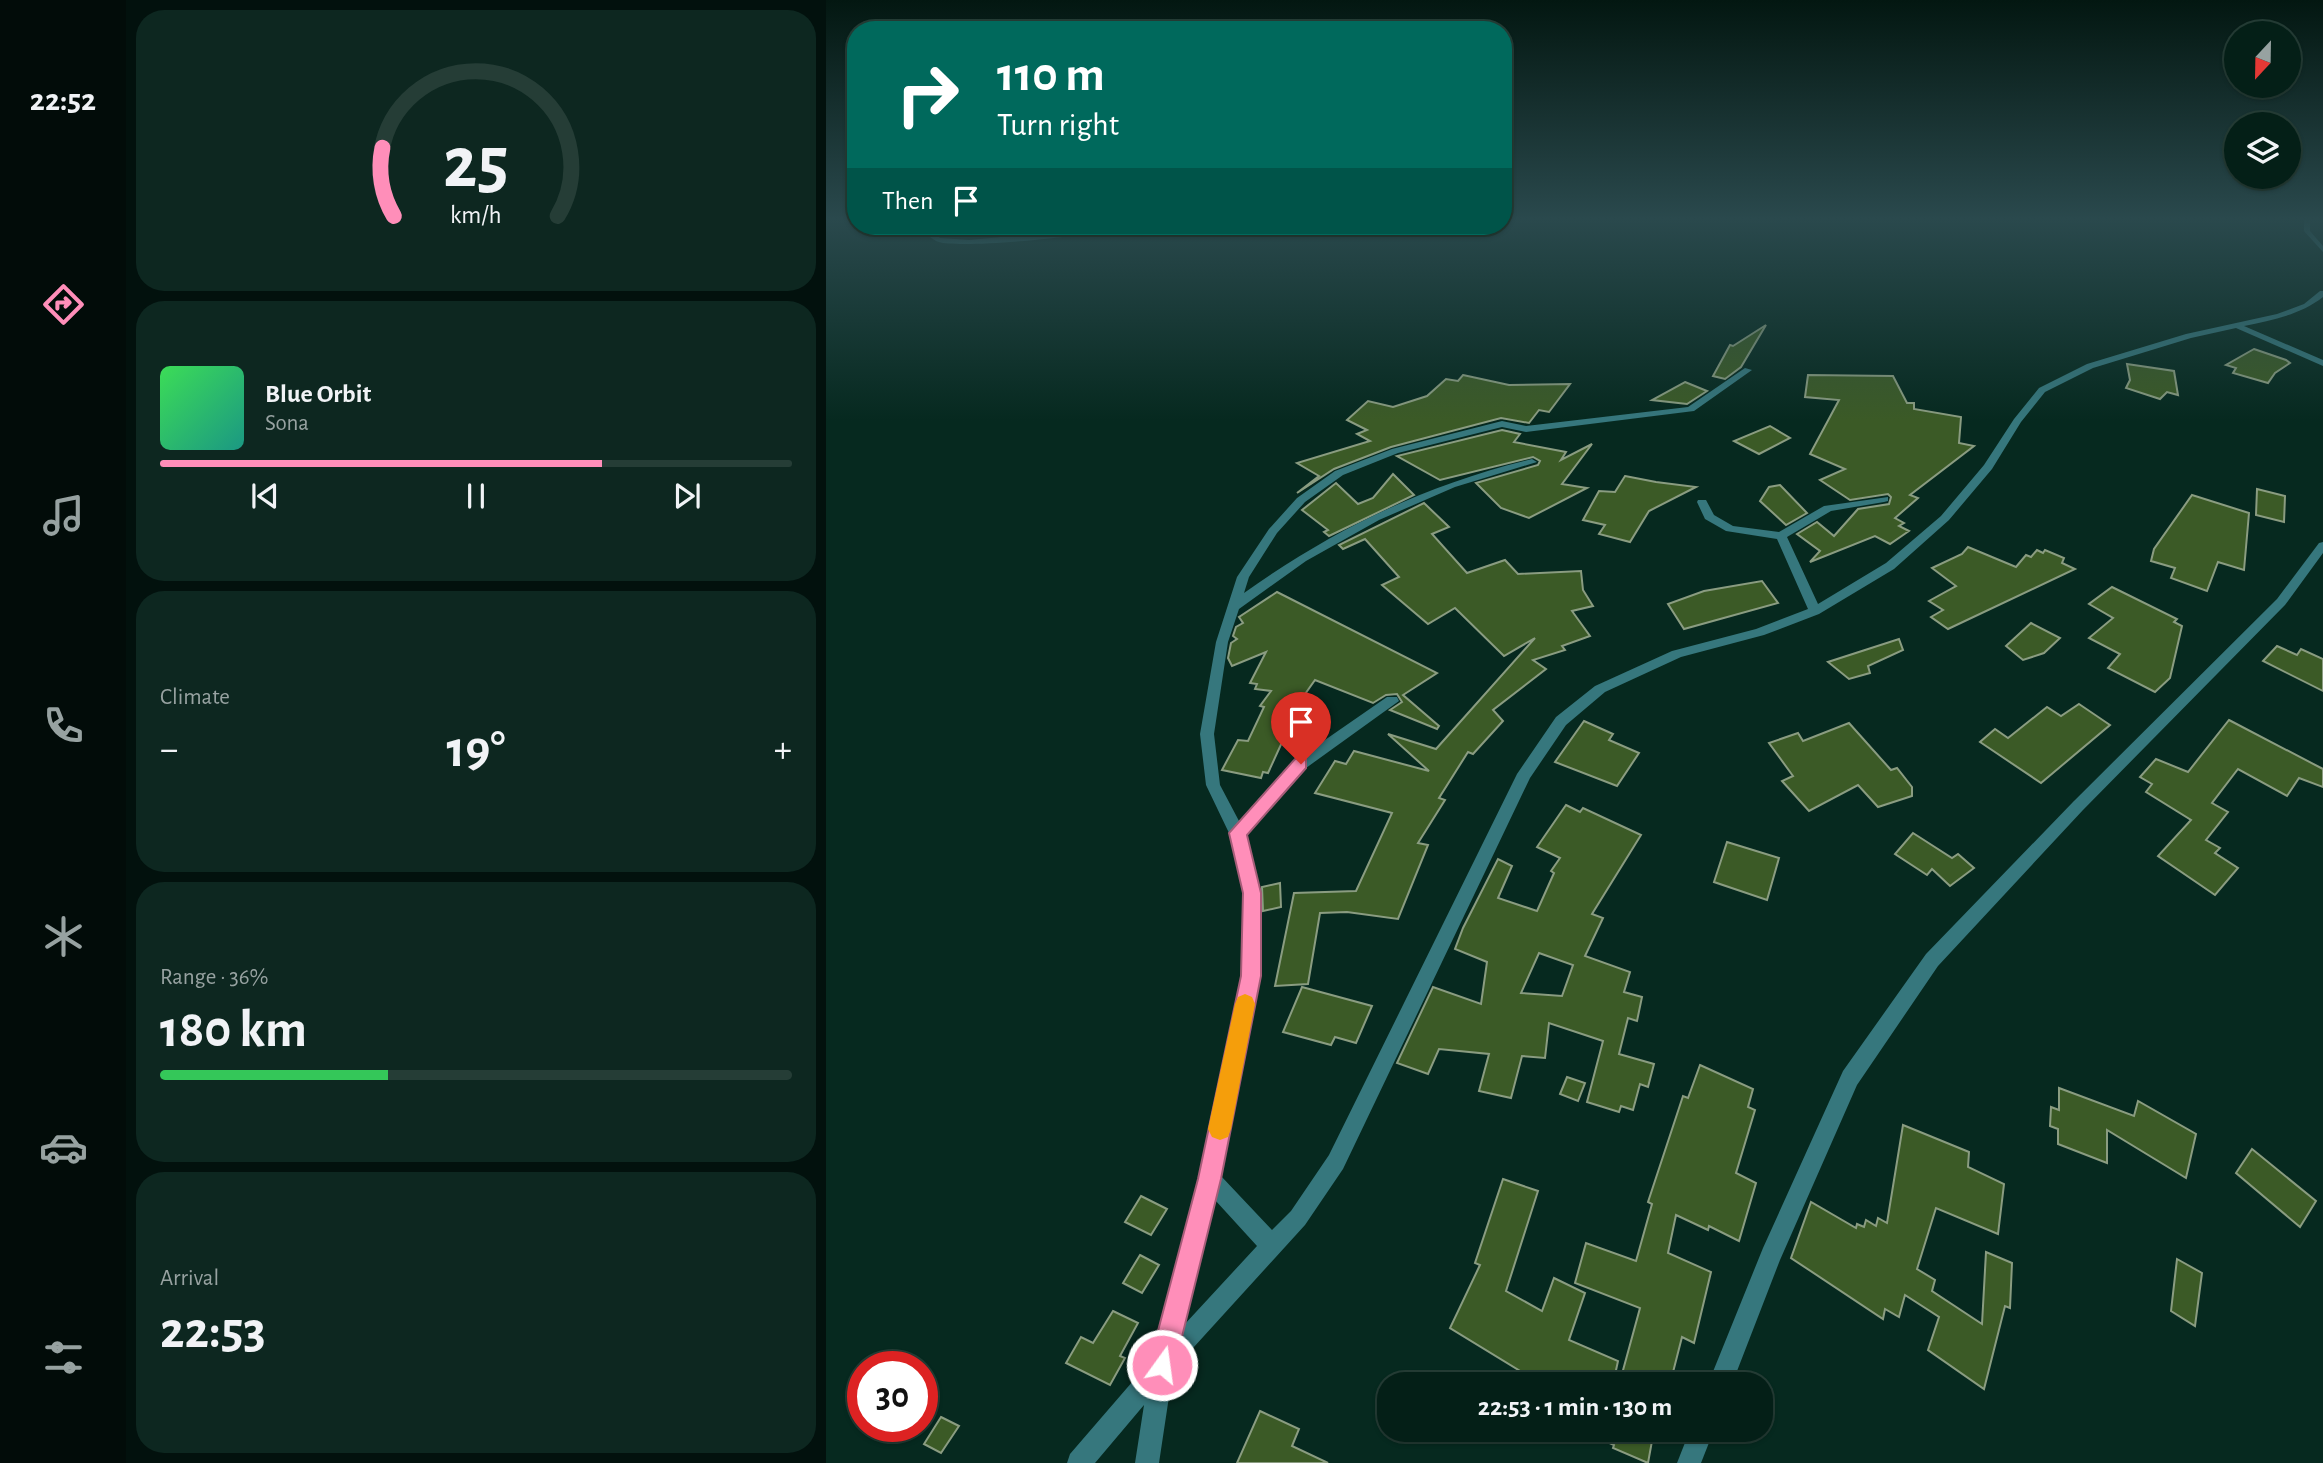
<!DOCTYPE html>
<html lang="en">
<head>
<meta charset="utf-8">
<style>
	:root { --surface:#041f17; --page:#0d2720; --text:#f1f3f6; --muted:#97a2a1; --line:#253d36; --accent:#ff8eb9 }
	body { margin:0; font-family:"Alegreya Sans",sans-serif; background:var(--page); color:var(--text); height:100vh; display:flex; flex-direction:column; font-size:26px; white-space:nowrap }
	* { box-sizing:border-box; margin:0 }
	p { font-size:23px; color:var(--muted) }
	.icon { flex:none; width:38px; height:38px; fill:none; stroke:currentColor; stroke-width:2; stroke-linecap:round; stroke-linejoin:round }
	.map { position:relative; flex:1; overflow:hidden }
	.details { display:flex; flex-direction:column; gap:10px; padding:10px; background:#02110d; width:700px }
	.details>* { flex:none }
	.hud { position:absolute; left:21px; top:21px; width:665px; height:214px; border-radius:28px; box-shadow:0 2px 5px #0004,0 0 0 2px var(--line); background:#00695c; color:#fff; overflow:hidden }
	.needle { width:46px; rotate:202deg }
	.fabs { position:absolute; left:1398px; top:21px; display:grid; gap:14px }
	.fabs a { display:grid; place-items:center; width:77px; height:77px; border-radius:50%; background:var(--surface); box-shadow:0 2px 5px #0004,0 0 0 2px var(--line); font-size:35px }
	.speed { position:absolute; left:21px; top:1351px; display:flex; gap:14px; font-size:35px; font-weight:700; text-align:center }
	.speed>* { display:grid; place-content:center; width:91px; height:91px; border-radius:50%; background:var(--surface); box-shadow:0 2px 5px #0004,0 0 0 2px var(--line); line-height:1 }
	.speed .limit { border:10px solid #d22; background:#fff; color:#111 }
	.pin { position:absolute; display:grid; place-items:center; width:60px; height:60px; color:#fff; margin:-72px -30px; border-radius:50% 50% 50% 0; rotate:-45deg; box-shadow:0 0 7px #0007 }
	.pin .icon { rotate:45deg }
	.me { position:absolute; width:77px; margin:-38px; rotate:14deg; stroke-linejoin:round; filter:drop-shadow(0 0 5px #0008) }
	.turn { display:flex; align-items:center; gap:24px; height:147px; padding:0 35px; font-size:32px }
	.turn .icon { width:91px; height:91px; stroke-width:2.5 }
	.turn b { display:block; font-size:49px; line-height:60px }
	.then { display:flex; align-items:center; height:66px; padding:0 35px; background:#0003; gap:14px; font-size:26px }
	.big { font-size:52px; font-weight:700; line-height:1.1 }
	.details .tile { flex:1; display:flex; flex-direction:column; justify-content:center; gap:10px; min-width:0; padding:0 24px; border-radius:28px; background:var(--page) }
	.details .dial { align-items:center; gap:0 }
	.dial svg { height:182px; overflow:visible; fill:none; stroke:var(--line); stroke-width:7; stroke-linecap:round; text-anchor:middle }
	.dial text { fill:var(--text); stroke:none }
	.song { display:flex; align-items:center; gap:21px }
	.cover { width:84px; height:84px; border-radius:10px; background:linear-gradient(135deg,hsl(130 70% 55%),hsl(170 70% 35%)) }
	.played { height:7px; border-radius:4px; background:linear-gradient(90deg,var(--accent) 70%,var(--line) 70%) }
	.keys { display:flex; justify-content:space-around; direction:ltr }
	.heat { display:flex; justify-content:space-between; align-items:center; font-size:38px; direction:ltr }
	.charge { height:10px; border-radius:5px; background:linear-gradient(90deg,#34c759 36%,var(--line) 0) }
	.trip { position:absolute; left:551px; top:1372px; width:396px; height:70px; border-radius:28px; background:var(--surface); box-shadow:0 2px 5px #0004,0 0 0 2px var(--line); font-weight:700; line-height:70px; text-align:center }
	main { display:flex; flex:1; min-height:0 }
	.dock { display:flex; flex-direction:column; width:126px; justify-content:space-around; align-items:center; background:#020c09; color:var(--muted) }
	.dock .icon { width:49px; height:49px }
	.dock .current { color:var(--accent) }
	.dock b { font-size:32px; color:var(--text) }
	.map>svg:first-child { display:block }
</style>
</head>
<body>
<main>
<nav class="dock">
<b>22:52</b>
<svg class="icon current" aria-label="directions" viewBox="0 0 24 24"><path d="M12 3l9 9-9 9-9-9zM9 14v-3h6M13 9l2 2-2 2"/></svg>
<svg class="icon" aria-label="music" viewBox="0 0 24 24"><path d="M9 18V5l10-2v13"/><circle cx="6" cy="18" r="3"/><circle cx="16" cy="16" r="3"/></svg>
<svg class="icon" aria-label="phone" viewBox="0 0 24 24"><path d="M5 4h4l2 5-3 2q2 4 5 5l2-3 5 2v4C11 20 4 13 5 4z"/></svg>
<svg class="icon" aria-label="climate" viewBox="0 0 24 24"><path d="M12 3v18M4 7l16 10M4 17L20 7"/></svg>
<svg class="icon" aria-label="car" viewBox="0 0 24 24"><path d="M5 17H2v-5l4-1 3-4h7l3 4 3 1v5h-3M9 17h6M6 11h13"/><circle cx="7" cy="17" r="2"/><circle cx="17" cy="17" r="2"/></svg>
<svg class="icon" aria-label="filters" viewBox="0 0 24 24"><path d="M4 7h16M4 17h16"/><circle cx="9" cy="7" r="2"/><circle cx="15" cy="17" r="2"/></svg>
</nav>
<section class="details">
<div class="tile dial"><svg viewBox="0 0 100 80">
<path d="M14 69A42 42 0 1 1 86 69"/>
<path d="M14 69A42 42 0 0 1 9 39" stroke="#ff8eb9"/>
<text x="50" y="56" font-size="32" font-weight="700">25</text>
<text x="50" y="72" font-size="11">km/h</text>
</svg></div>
<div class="tile">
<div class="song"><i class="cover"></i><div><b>Blue Orbit</b><p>Sona</p></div></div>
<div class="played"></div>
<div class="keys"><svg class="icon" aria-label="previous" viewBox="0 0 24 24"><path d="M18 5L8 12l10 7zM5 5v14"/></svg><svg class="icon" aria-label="pause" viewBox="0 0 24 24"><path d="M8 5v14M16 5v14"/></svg><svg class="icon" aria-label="next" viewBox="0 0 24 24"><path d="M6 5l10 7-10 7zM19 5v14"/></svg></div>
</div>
<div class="tile"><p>Climate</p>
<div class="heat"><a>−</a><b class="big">19°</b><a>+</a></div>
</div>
<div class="tile"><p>Range · 36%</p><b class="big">180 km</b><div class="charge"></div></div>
<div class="tile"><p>Arrival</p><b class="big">22:53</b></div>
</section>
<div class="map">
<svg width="1497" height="1463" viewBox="0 0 1497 1463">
	<rect width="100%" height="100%" fill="#06291f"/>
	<g fill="#3b5a26" stroke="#8a9c81" stroke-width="2" fill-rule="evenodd">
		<path d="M940,325L915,367L899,379L887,376L904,345L907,346Z"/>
		<path d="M1428,349L1460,360L1464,363L1449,373L1442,383L1407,373L1410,368L1400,365Z"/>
		<path d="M1301,364L1348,371L1352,395L1341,392L1334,399L1300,388L1304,380Z"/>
		<path d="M637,375L683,385L744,384L723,412L713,410L703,423L675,418L565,447L508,469L471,493L493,476L471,463L544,441L531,434L541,430L521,420L542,401L567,407L601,396L620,379L632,381Z"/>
		<path d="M982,375L1067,376L1081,403H1088V409L1135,417L1133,443L1148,446L1084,495L1092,498L1069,518L1078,523L1073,526L1083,531L1064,544L1049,536L984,562L994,551L971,534L991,522L1008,536L1032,509L1063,504L1065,497L1062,494L1024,500L994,480L1019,469L984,454L1013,400L979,397Z"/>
		<path d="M859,382L881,391L861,404L826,400Z"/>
		<path d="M944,426L964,438L933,454L908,441Z"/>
		<path d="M676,430L694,434L688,442L740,452L735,460L766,444L736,484L761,488L703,518L675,508L650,483L712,465L714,461L707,457L614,480L571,456Z"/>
		<path d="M567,474L588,495L503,536L498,532L502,530L476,510L510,483L532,504L547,498Z"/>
		<path d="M799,476L830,482L870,487L823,511L804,542L773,534L779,525L757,520L773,491L789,492Z"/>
		<path d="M954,485L981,513L960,525L934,501L943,487Z"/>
		<path d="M1431,489L1459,496L1458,522L1430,515Z"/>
		<path d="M1366,495L1423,513L1418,570L1392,562L1381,591L1345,578L1349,568L1325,561L1328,549Z"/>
		<path d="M598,503L623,527L606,534L641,573L679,560L692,574L755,571L757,590L767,606L746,611L764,636L736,646L739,650L707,660L720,669L667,710L677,721L647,754L642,752L613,798L619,800L592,843L602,845L572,919L521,912L494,913L482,984L449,986L468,893L530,891L566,813L489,793L509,761L520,764L528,751L603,771L562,734L610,749L709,638L678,656L629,608L602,624L556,585L573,577L539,539L517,549L513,545Z"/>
		<path d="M1142,547L1190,567L1200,555L1205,557L1211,550L1217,553L1219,550L1238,558L1236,563L1249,569L1122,629L1105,617L1117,610L1103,601L1130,586L1106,568L1136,554Z"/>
		<path d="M936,581L952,603L858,629L842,604L878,591Z"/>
		<path d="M1286,587L1351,619L1348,622L1356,626L1344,678L1329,692L1282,668L1294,654L1263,638L1287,618L1263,604Z"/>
		<path d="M451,592L611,673L577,695L613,726L611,729L564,710L576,702L571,694L560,695L547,703L489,680L465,714L468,716L442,773L437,772L435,778L396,770L412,740L422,741L438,707L434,706L445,691L429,689L431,684L424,683L440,652L406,666L402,658L405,643L411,639L407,636L410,627L417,623L413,617Z"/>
		<path d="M1205,623L1234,638L1218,653L1197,660L1180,646Z"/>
		<path d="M1073,639L1077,650L1042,666L1044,673L1023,679L1002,662Z"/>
		<path d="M1451,646L1471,655L1475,649L1497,659V691L1437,661Z"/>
		<path d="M1253,704L1284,725L1215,783L1154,742L1169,729L1182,738L1221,707L1235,716Z"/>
		<path d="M1403,720L1497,769V787L1473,778L1461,796L1412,769L1386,803L1402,812L1380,840L1394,848L1389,853L1412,868L1389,895L1332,856L1365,820L1320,792L1326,784L1314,777L1330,759L1362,772Z"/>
		<path d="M758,721L787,734L783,740L813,753L791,786L729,762Z"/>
		<path d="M1023,723L1065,770L1071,768L1086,787V796L1052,807L1032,785L983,811L956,781L967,776L943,743L972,733L977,741Z"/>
		<path d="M740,805L754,812L757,808L815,835L766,914L777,918L759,956L804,972L798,992L816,997L811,1021L802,1018L793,1054L828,1064L822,1087L814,1084L807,1110L795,1106L793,1112L761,1102L777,1041L723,1023L719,1058L696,1056L685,1098L653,1091L663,1054L613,1049L602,1074L571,1063L607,987L655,1004L661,962L629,949L637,928L672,859L686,866L672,898L711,911L728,873L725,871L734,858L711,847ZM713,953L747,965L736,996L695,993Z"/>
		<path d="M1087,833L1126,858L1132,854L1148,868L1124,886L1106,869L1101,875L1069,854Z"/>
		<path d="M901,842L953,858L941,900L888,882Z"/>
		<path d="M454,883L455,907L437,911L436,887Z"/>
		<path d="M476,987L546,1006L530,1043L509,1037L505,1045L457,1032Z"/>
		<path d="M874,1065L927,1089L922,1107L929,1110L910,1173L930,1183L913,1241L883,1226L882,1230L850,1215L842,1253L885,1272L868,1343L856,1337L844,1384H817L796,1374L814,1308L749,1283L760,1243L810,1261L826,1204L822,1202L857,1096L862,1098Z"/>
		<path d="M741,1077L759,1083L752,1101L734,1094Z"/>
		<path d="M1233,1088L1308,1116L1312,1101L1370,1134L1360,1178L1281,1130V1163L1232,1144V1129L1224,1126L1225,1107L1233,1110Z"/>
		<path d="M1077,1125L1143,1152L1142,1167L1178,1184L1172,1234L1110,1208L1091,1269L1109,1280L1106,1291L1156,1324L1160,1252L1186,1263L1184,1308L1179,1306L1158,1389L1102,1350L1113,1317L1079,1295L1073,1317L1059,1309L1057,1319L965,1258L985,1202L1030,1228L1031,1224L1038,1227L1040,1220L1050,1226L1052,1218L1061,1223Z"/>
		<path d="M1426,1149L1490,1201L1474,1227L1410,1173Z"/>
		<path d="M677,1179L712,1191L680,1291L716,1311L728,1278L759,1293L743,1340L792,1361L787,1384H690L694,1371L624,1328L654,1265L649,1263Z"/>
		<path d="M315,1196L341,1209L325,1235L299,1222Z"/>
		<path d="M314,1255L333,1265L316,1293L297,1283Z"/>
		<path d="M1351,1259L1376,1273L1369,1326L1345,1311Z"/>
		<path d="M287,1311L312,1323L294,1356L299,1358L284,1385L240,1363L255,1337L267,1343Z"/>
		<path d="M434,1411L473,1429L466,1446L502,1463H411Z"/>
		<path d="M115,1417L133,1426L115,1453L98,1444Z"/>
		<path d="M754,1430H828L822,1463L787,1448L788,1445Z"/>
	</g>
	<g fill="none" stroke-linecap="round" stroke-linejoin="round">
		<g fill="#36777d" fill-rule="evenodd">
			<path d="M1478,217H1484V231L1497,246V252L1478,231Z"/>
			<path d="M93,226H101L114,238L143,240L294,226C274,236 136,249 113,242C105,240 99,231 93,226Z"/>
			<path d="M1494,291H1497V297C1474,315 1446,320 1418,326L1497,360V366L1410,328L1365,338L1267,368L1219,392L1195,422L1166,469L1123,520L1068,569L993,614L938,635L855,657L779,692L740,725L704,778L517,1169L479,1225L347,1370L333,1463H309L318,1405L269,1463H241L244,1454L326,1359L374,1179L416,976L418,893L403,833L380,785L374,734L390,642L411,577L443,529L471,498L509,471L566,449L676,421L700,426L862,407L919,368L926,370L868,411L700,432L676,427L572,453L517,475L479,502L451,533L423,577L418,593C508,529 599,485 706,459L711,462L629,487L553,520L480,561L413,609L402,642L388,734L394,785L413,821L470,760L561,697H571L573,701L480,768L419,835L434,893V976L395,1176L446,1230L465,1211L503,1155L691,774L730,717L769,686L846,651L930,629L982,609L951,539L900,531L879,519L871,502L872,500H880L888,515L907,526L953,532L998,506L1062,497V501L1058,502L1005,511L961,537L992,604L1060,563L1115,516L1158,465L1188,419L1213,388L1261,364L1360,334L1451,314L1478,304ZM389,1200L431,1246L358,1325Z"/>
			<path d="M1497,542V553L1459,605L1257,810L1112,966L1031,1085L954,1260L906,1384H882L937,1248L1017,1071L1100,954L1247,802L1451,599L1493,543Z"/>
			<path d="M864,1430H888L875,1463H851Z"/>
		</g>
	</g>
	<linearGradient id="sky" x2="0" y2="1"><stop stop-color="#031711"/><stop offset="0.52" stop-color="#2a494d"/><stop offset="1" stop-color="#2a494d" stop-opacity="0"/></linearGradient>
	<rect width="1497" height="421" fill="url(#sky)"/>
	<path fill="#ff8eb9" stroke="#a65c78" stroke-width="2" d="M475,757L480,759V768L421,835L435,893V976L395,1179L349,1365L345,1375L336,1378L327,1375L323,1365L372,1179L415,976L417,893L403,833L469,759Z"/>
	<path fill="#f59e0b" d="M419,994L426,997L429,1004L405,1129L402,1137L394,1140L386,1137L382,1129L409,1004L412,997Z"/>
</svg>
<div class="fabs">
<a><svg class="needle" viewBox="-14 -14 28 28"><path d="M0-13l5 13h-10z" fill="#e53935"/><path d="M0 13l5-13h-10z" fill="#97a2a1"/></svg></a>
<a><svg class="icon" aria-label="layers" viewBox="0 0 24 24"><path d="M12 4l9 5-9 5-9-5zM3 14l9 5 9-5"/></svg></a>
</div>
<div class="speed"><div class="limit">30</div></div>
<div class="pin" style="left:475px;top:764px;background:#d93025"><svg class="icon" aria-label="arrive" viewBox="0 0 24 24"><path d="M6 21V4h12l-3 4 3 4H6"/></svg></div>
<svg class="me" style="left:336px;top:1365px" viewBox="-20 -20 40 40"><circle r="17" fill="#ff8eb9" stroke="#fff" stroke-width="3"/><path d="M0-11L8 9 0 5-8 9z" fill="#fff"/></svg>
<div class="trip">22:53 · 1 min · 130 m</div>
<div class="hud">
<div class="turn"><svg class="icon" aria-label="right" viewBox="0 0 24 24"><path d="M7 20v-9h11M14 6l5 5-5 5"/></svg><div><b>110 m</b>Turn right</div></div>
<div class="then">Then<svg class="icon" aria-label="arrive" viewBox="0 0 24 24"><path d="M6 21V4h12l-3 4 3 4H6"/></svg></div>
</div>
</div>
</main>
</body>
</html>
